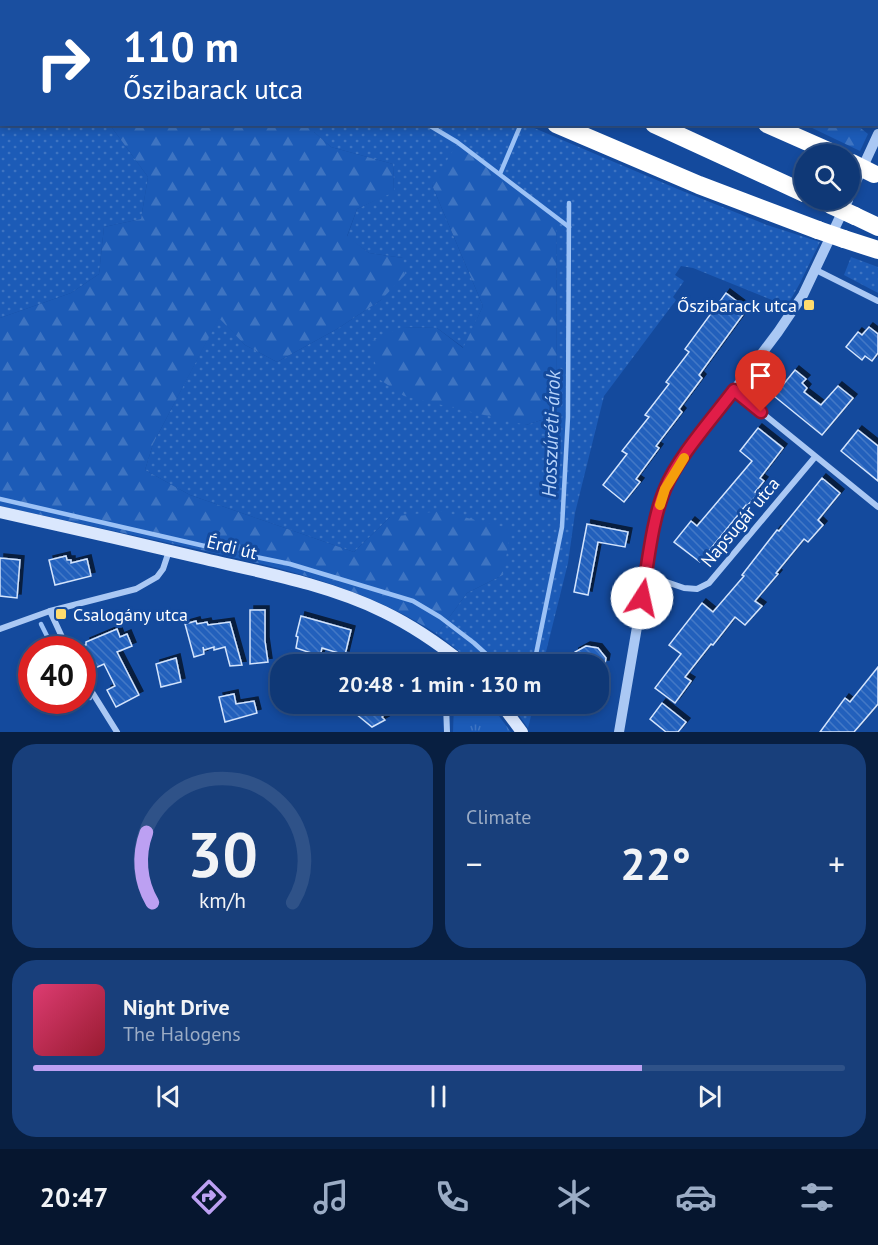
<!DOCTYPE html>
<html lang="en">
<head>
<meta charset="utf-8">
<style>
	:root { --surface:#0f3876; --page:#183f7b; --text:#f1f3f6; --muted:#9bacc5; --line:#2f5288; --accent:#bca0f2 }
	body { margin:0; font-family:"PT Sans",sans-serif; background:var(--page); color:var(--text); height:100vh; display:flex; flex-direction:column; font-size:22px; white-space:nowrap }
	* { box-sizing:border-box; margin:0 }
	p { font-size:20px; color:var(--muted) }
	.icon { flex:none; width:33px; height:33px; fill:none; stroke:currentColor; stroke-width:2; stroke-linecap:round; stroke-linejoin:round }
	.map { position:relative; height:732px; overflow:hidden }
	.details { display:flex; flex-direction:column; gap:12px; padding:12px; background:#081f41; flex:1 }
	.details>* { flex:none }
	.banner { position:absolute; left:0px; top:0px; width:879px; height:126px; box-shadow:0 3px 9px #0003,0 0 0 2px var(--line); background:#1a4fa0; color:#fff; overflow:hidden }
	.fabs { position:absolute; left:794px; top:144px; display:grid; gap:12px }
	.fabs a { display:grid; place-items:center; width:66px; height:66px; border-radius:50%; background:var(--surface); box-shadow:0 3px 9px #0003,0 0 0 2px var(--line); font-size:30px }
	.speed { position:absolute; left:18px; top:636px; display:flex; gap:12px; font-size:30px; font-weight:700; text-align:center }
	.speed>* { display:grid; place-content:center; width:78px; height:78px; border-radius:50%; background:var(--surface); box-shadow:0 3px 9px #0003,0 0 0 2px var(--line); line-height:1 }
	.speed .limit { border:9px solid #d22; background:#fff; color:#111 }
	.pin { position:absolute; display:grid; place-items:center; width:51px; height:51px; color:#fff; margin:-62px -26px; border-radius:50% 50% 50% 0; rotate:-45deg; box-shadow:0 0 6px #0007 }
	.pin .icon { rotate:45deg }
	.me { position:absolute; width:66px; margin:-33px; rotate:10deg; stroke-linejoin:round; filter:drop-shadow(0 0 4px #0008) }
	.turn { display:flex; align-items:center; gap:21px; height:126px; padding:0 24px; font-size:27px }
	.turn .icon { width:78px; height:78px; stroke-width:2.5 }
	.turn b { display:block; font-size:42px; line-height:51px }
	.big { font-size:45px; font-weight:800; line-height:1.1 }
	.details .widget { flex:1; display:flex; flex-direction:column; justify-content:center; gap:9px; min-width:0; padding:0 21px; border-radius:24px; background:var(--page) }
	.details .dial { align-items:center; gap:0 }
	.dial svg { height:156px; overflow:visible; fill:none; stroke:var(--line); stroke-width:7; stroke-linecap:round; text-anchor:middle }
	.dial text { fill:var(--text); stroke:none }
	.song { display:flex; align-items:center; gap:18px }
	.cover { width:72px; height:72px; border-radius:9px; background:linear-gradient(135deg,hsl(340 70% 55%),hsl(350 70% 35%)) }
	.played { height:6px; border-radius:3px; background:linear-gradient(90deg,var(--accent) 75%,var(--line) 75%) }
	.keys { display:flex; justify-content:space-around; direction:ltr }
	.heat { display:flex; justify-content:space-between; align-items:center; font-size:33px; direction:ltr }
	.details .tiles { flex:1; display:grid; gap:12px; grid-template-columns:1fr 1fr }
	.widget:last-child { grid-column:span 2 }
	.trip { position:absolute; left:270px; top:654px; width:339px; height:60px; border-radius:24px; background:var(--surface); box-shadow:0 3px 9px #0003,0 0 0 2px var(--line); font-weight:800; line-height:60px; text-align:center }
	.tab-bar { display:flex; height:96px; justify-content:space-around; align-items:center; background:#06162f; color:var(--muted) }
	.tab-bar .icon { width:42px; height:42px }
	.tab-bar .selected { color:var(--accent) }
	.tab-bar b { font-size:27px; color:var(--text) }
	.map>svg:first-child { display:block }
</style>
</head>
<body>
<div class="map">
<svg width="878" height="732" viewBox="0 0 878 732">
	<defs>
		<pattern id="grass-dots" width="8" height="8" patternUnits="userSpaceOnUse" patternTransform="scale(1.5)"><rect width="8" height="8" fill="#1c5bb7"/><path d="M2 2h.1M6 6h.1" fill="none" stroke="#3e74c2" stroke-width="1.8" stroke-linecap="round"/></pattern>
		<pattern id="forest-firs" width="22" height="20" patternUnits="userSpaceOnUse" patternTransform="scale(1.5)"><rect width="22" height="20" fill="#1c5bb7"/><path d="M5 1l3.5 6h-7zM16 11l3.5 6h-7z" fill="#3e74c2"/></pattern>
		<pattern id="park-tufts" width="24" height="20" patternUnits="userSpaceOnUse" patternTransform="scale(1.5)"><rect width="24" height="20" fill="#1c5bb7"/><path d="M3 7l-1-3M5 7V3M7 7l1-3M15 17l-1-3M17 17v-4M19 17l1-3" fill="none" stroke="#3e74c2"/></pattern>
		<pattern id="building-back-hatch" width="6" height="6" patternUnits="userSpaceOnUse" patternTransform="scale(1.5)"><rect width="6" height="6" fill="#2260bc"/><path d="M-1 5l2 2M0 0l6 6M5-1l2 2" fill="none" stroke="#4378c6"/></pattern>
		<filter id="shadow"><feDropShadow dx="4" dy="-4" stdDeviation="0" flood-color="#0009"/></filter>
	</defs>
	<rect width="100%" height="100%" fill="#144a9d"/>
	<g fill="url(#grass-dots)" fill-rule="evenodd">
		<path d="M682,0H790L792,1H682Z"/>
		<path d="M0,106L2,124L110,125L148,177L141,219L104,227L99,274L71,293L0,318Z"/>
		<path d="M314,125H527L680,190L767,225L820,242L800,283L787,306L693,268L681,266L675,275L684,281L673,297L676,300L604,396L575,513L568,563L543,664H475L437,634L467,593L503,575L390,517L354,552L190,495L145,470L153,444L219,317L245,345L277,362L337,329L381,300L403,258L369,253L347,237L357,209L394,191L393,164L331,147L314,132ZM496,168L541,204L556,212L557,415L526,425L402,327L437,328L464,348L483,306L432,185Z"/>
		<path d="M851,257L878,267V293L844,275Z"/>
		<path d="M511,704H534L528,728Z"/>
	</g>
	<g fill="url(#forest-firs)">
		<path d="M535,0H682L538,2Z"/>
		<path d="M110,125H314V132L331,147L393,164L394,192L357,209L347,236L369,253L403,258L405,275L381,300L337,329L277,362L245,345L219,318L153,444L145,470L190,495L354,552L390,517L440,511L511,529L503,575L467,593L437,634C364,586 277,567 192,548C128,534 64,520 0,506V318L71,293L99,274L104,227L141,219L148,177Z"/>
		<path d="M806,125H857L868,134L860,151Z"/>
		<path d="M457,144L496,168L541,204L556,212L557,415L526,425L404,396L379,379L370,342L402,327L437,328L463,348L483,306L432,185Z"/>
	</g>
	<path fill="url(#park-tufts)" d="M454,704H490L511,732H453Z"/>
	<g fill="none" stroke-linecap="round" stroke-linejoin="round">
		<g stroke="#9cc2f6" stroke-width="4.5">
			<path d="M232,0L237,2"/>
			<path d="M0,72H2"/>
			<path d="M427,124L457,142L569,227"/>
			<path d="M500,174L521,124"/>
			<path d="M0,499L222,550"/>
			<path d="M241,554L290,564L413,601L440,617L474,643L497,664"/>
			<path d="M41,624L54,650"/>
			<path d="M534,664L562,527L568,417L569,203"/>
			<path d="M82,695L90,698"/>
			<path d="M526,705V704"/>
		</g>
	</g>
	<g fill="url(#building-back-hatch)" stroke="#d3e4fd" stroke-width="1.5" filter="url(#shadow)">
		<path d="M726,293L747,309L699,375L702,378L679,409L682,412L656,446L659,448L636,479L640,482L624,502L603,485L627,454L622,451L649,417L645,415L669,384L666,382L689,352L685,349Z"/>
		<path d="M869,327L878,334V353L872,361L865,356L862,360L846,347L858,332L862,335Z"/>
		<path d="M795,370L806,379L802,383L807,388L804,392L821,405L838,386L853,398L822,435L774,396Z"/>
		<path d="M758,428L783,448L760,478L764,481L755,492L758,494L747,506L746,505L700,562L674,542L691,521L697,526L752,461L740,451Z"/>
		<path d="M858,430L878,446V481L841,451Z"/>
		<path d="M822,478L840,493L818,520L823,525L808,542L804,539L776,573L778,574L755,601L762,606L745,625L735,617L713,645L711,644L685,677L691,681L675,703L655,688L681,654L669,645L702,603L713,612L744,576L742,575L777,530L779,531Z"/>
		<path d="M587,524L628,532L625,547L598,542L588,595L574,592Z"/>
		<path d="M66,556L67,560H71V563L87,559L91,576L55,585L49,560Z"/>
		<path d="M0,558L20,560L17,598L0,596Z"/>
		<path d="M250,610H265V641L268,662L250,664Z"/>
		<path d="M301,616L351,630L345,655L322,648L320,656L296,648L298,637L296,636Z"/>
		<path d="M196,621L197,624L207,622L208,625L230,622L242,665L230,666L225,647L214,650V647L204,650L203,647L204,654L194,657L185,624Z"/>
		<path d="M117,629L120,637L127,634L132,646L117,652L139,695L116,707L107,690L115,686L104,664L93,669L83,646L86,645V642Z"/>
		<path d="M586,646L598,648L606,658L605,664H573L575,652Z"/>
		<path d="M176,658L181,682L161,687L156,664Z"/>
		<path d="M878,667V704L854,732H820L845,698L850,702Z"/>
		<path d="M234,694L236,704L254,701L257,713L225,722L219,697Z"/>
		<path d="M662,703L686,722L678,732H666L650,719Z"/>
		<path d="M364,704H394L382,717L385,720L372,727L356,714Z"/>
	</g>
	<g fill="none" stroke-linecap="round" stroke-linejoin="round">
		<g stroke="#aac8f4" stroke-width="6">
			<path d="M816,270L878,301"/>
			<path d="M734,390L878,507"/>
			<path d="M646,575L684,588L697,589L709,583L815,457"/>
			<path d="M50,611L68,650"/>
			<path d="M0,629L50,611L136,589L157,577L163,569L169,551"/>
			<path d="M444,651L446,664"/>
			<path d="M82,676L117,732"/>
			<path d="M446,704L447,732"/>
		</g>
		<g stroke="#aac8f4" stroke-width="10">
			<path d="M849,197L878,134"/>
			<path d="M619,732C627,685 635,639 643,592C650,550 655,507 675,469L778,332L803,295L848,200"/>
		</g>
		<g stroke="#dae7fd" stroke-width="12">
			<path d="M0,512C68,527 137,543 205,559C265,573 329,585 384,612C413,626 439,644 464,664"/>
			<path d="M501,704L522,732"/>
		</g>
		<g stroke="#fff" stroke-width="18">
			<path d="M301,0L304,2"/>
			<path d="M382,0L385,2"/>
			<path d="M486,0L490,2"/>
			<path d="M0,15H2"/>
			<path d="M556,124L699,185L818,230"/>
			<path d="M654,124L804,193"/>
			<path d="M767,124L835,154"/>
			<path d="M855,216L878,227"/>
			<path d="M844,239L878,250"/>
		</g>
		<g stroke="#fff" stroke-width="18">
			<path d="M852,163L874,174"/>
			<path d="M831,205L855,216"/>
			<path d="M818,230L844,239"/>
		</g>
	</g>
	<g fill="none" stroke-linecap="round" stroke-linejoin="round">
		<g stroke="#92132f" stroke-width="15">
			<path id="route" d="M642,598C648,564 652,519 665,489C677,458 713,418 734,390L761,412"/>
		</g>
		<use href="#route" stroke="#e11d48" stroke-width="10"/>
		<path stroke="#f59e0b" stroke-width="10" d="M660,505L665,489L684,458"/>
	</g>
	<g fill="#ffdb6d" stroke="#144a9d" stroke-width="2">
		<rect x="803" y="299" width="12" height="12" rx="3"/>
		<rect x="55" y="608" width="12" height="12" rx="3"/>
	</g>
	<g text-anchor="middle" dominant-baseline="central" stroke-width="6" stroke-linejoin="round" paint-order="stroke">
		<g font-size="18" fill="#fff" stroke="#144a9d" text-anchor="end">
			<text x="797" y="305">Őszibarack utca</text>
			<text x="73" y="614" text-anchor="start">Csalogány utca</text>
		</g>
		<g font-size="18" fill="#fff" stroke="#144a9d">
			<text transform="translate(740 522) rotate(-50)">Napsugár utca</text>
			<text transform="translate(232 547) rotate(14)">Érdi út</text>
		</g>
		<g font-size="20" font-style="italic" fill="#b7d3fa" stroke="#144a9d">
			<text transform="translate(551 434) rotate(-88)">Hosszúréti-árok</text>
		</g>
	</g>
</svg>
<div class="fabs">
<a><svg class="icon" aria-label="search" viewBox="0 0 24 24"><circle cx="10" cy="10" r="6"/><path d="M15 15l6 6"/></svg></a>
</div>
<div class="speed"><div class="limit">40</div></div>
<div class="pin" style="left:761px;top:412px;background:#d93025"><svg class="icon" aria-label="arrive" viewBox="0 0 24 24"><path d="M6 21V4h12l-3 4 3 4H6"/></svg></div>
<svg class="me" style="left:642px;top:598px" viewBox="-20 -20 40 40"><circle r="19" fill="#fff"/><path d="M0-13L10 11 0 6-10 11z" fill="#e11d48"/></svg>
<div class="trip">20:48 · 1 min · 130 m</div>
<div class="banner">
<div class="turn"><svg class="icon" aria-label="right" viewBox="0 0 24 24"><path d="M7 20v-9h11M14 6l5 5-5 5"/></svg><div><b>110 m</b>Őszibarack utca</div></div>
</div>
</div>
<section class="details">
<div class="tiles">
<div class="widget dial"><svg viewBox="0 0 100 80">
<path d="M14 69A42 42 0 1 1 86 69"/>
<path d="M14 69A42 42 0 0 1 11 33" stroke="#bca0f2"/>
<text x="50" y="56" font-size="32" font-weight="700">30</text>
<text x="50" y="72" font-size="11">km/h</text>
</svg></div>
<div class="widget"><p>Climate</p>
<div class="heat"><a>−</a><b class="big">22°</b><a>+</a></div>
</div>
<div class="widget">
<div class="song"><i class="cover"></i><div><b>Night Drive</b><p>The Halogens</p></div></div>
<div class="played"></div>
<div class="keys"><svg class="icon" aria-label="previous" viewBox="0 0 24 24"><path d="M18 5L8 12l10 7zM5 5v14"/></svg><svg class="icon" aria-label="pause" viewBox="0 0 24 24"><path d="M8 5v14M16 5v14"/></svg><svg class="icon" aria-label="next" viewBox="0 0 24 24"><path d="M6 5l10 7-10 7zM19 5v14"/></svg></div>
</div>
</div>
</section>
<nav class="tab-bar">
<b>20:47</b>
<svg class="icon selected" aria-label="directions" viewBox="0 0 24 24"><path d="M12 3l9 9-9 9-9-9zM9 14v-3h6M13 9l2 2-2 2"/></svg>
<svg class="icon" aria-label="music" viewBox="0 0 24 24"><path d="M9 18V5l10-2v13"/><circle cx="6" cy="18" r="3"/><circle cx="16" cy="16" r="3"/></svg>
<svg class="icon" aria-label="phone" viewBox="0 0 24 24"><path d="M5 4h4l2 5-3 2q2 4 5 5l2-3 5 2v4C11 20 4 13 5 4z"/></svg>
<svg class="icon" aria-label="climate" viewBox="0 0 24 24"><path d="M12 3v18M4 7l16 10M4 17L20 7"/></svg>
<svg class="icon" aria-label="car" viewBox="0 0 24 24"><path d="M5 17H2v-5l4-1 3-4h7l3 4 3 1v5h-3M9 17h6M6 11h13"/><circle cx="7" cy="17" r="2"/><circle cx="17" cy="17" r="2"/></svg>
<svg class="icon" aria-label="filters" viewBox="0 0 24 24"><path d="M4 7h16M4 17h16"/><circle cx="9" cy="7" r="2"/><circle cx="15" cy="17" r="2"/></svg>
</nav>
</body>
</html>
